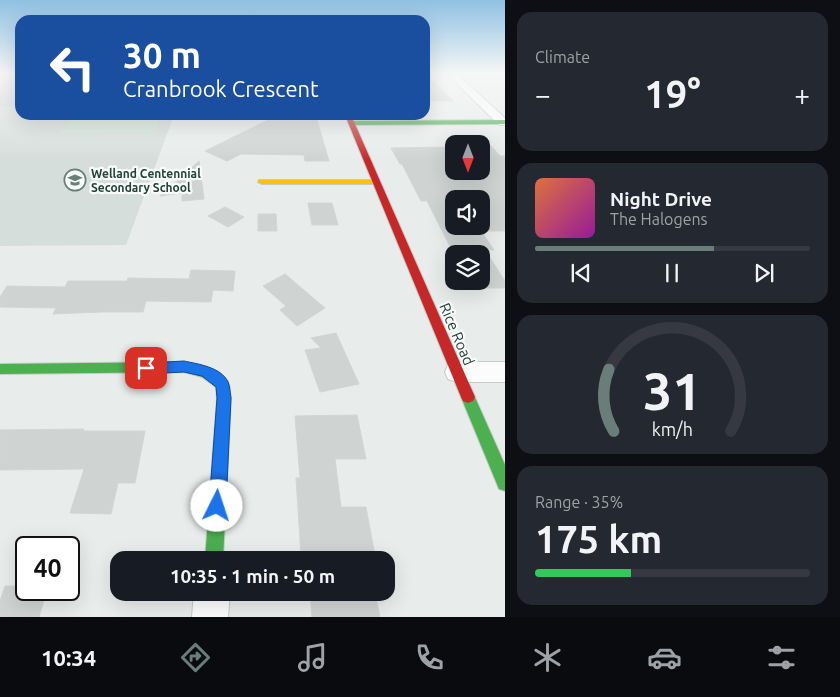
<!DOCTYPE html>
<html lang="en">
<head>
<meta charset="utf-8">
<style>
	:root { --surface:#171b24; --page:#242831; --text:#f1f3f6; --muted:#9ea1a6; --line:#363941; --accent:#697e78 }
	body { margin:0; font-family:Ubuntu,sans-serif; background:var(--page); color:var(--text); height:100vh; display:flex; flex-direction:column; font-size:19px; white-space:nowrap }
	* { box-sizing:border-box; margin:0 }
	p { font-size:16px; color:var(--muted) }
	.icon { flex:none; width:28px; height:28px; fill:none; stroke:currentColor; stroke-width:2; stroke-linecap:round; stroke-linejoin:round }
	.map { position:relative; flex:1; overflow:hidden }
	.sheet { display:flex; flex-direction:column; gap:12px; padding:12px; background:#0d0f14; width:335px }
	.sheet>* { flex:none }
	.hud { position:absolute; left:15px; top:15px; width:415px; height:105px; border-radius:15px; box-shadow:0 5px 20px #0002; background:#1a4fa0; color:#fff; overflow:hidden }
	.needle { width:32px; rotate:180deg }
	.buttons { position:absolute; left:445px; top:135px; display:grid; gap:10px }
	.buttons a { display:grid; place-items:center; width:45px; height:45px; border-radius:10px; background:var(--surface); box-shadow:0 5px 20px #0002; font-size:25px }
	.speed { position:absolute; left:15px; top:536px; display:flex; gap:10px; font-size:25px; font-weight:700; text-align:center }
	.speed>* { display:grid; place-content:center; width:65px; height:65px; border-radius:50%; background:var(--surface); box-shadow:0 5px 20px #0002; line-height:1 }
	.speed .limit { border:2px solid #111; border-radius:8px; background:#fff; color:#111 }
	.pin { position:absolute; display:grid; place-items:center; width:42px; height:42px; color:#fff; margin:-21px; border-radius:10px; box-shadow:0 2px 8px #0006 }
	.me { position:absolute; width:55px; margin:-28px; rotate:4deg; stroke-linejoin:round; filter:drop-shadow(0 0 4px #0008) }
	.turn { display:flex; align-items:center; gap:18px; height:105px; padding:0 25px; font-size:22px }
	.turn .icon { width:65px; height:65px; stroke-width:2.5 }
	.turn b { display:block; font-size:35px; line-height:42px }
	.big { font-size:38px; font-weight:700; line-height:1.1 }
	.sheet .tile { flex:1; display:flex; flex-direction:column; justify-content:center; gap:8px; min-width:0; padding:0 18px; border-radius:15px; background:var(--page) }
	.sheet .dial { align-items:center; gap:0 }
	.dial svg { height:130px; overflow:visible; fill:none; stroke:var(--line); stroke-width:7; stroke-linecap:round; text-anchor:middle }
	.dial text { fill:var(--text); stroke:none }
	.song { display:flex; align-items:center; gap:15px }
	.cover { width:60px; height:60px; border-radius:8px; background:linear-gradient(135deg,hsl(20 70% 55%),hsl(300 70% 35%)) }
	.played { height:5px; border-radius:2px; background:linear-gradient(90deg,var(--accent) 65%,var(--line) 65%) }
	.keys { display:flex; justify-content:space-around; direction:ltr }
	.heat { display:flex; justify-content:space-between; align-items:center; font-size:28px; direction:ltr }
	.charge { height:8px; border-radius:4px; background:linear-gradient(90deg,#34c759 35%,var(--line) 0) }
	.trip { position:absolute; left:110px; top:551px; width:285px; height:50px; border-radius:15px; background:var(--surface); box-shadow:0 5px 20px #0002; font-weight:700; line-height:50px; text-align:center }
	.menu { display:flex; height:80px; justify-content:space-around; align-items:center; background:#090b0e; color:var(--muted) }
	.menu .icon { width:35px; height:35px }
	.menu .active { color:var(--accent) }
	.menu b { font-size:22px; color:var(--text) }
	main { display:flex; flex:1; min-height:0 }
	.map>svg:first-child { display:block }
</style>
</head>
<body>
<main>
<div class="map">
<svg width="505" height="617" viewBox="0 0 505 617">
	<rect width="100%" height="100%" fill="#e8edeb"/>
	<path fill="#d6dedb" d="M0,73H20V115H174L126,245L0,246Z"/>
	<path fill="#d1e6d8" d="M73,115H162L155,132L60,133Z"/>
	<g fill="#cfd4d2" stroke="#d1d6d4" fill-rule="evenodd">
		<path d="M18,73H20V106H0V88Z"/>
		<path d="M425,73H426L453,101H425Z"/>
		<path d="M268,120H317L329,161H305L304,155L241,154L227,161L205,151Z"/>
		<path d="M460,137H483L500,156H505V231H481L494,250H485L505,281V288H473L469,281H481V254H454L427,201H421L402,164H400L391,148L454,147V171H481V144H465ZM454,199H481V226H454Z"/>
		<path d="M199,161L204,199L182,201V193L160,196Z"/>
		<path d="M308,203H332L338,225H312Z"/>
		<path d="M225,207L244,217L228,227L208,216Z"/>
		<path d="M258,214H276L277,231H258Z"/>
		<path d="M191,270L235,271L233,291L213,290L211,302L146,301L143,312H100L53,314L56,308L0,307V297L7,286L65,287L68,281H127L128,278L189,279Z"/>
		<path d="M285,274L325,308L297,326L280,310L286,306L263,286Z"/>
		<path d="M336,333L359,384L320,392L305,350L321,348L311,338Z"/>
		<path d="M357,415L366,459H335L341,507H366L375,556H301L296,478H300L295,416Z"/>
		<path d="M84,429L83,431H145L135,483H118L111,514L70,513L84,469L0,470V430Z"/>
		<path d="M5,586H26V590H47L39,617H0V601Z"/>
		<path d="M310,592H375L380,617H312Z"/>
	</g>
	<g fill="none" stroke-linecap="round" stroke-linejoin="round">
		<g stroke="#c5cac8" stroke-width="2">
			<g id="street">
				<path d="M446,73H505V77H460L505,118V125H499Z"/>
				<path d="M457,362H505V382H457L448,379L445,372L448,365Z"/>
				<path d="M194,592H230L228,617H192Z"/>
			</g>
		</g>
		<g stroke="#c3cbc8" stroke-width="2">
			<g id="fast">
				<path d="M505,120V124L351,125L348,123L351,121Z"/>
				<path d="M184,362C198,365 220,368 228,382C230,386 230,393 231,398L223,560H205L217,398L216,387L202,377L184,372L0,374V364Z"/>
				<path d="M468,391L473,393L505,465V491L499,489L461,397L463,393Z"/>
			</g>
		</g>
		<g stroke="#c3cbc8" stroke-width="2">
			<path id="slow" d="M259,180H376L380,182L376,184H262L258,182Z"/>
		</g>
		<g stroke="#c3cbc8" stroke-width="2">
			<path id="jam" d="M345,115H351L475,397L473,401L468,403L463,401L461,397Z"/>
		</g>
		<use href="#street" fill="#fcfcfc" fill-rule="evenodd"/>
		<use href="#fast" fill="#4caf50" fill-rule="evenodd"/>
		<use href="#slow" fill="#ffc107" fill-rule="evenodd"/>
		<use href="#jam" fill="#c62828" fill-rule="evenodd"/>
	</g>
	<linearGradient id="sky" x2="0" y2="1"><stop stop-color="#8fc1e3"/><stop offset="0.46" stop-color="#f5f7f6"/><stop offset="1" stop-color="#f5f7f6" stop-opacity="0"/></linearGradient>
	<rect width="505" height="160" fill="url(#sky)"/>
	<path fill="#1a73e8" stroke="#114b97" d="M184,361C198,364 221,367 228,382C230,386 230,393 231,398L226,506L223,512L217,514L211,512L209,506L217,398L216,387L202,376L184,372L146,374L141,372L139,368L141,364L146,363Z"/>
	<defs>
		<g id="school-ring" transform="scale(1.125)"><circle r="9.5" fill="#f7fbf9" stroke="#697e78" stroke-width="1.5"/><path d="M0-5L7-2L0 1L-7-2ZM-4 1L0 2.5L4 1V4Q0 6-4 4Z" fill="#697e78"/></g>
	</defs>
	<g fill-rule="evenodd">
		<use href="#school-ring" x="75" y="180"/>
	</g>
	<g text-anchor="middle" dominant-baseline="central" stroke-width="4.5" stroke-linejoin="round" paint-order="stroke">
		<g font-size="12" font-weight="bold" fill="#24423a" stroke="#f7fbf9" text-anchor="start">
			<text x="91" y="173">Welland Centennial<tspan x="91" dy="14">Secondary School</tspan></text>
		</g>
		<g font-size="15" fill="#24423a" stroke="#f7fbf9">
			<text transform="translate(457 334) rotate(67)">Rice Road</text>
		</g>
	</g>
</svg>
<div class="buttons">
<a><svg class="needle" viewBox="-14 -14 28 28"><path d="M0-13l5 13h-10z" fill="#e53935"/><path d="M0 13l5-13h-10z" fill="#9ea1a6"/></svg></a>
<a><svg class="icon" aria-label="sound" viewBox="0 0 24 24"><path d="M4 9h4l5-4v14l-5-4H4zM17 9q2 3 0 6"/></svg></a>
<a><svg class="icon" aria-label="layers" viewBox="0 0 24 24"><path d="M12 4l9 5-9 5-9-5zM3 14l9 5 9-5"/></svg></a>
</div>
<div class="speed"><div class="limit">40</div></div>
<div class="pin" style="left:146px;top:368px;background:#d93025"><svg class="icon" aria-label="arrive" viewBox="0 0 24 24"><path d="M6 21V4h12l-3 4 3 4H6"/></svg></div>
<svg class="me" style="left:217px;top:506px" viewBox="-20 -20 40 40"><circle r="19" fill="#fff"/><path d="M0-13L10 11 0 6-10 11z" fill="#1a73e8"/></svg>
<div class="trip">10:35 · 1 min · 50 m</div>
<div class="hud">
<div class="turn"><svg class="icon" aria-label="left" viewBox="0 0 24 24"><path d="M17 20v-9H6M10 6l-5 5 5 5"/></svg><div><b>30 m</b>Cranbrook Crescent</div></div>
</div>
</div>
<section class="sheet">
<div class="tile"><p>Climate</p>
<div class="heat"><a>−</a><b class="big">19°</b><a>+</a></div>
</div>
<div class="tile">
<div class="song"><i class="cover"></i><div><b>Night Drive</b><p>The Halogens</p></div></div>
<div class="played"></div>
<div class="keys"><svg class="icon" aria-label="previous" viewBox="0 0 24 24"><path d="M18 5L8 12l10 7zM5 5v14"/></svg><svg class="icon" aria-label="pause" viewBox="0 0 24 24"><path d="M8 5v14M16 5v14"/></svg><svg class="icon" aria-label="next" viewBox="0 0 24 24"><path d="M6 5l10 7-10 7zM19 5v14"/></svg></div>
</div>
<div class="tile dial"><svg viewBox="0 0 100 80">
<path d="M14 69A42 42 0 1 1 86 69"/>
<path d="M14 69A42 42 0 0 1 11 31" stroke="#697e78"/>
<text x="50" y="56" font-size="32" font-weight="700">31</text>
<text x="50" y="72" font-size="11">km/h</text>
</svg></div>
<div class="tile"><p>Range · 35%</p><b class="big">175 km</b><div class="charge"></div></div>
</section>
</main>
<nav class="menu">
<b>10:34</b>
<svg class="icon active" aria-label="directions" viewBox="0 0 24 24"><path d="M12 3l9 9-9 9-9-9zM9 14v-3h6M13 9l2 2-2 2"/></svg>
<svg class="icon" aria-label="music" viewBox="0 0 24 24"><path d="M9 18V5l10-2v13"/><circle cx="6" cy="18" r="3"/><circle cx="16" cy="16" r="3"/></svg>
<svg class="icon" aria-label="phone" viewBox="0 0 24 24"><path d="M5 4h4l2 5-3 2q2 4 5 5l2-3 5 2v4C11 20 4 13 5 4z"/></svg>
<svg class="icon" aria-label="climate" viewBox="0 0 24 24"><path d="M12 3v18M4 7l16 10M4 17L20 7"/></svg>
<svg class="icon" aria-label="car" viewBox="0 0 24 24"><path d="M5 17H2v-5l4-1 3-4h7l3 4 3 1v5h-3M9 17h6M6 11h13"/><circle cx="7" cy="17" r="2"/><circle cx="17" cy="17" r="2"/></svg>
<svg class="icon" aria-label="filters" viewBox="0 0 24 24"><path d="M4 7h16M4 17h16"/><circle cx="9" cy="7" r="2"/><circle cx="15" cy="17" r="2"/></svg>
</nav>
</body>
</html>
